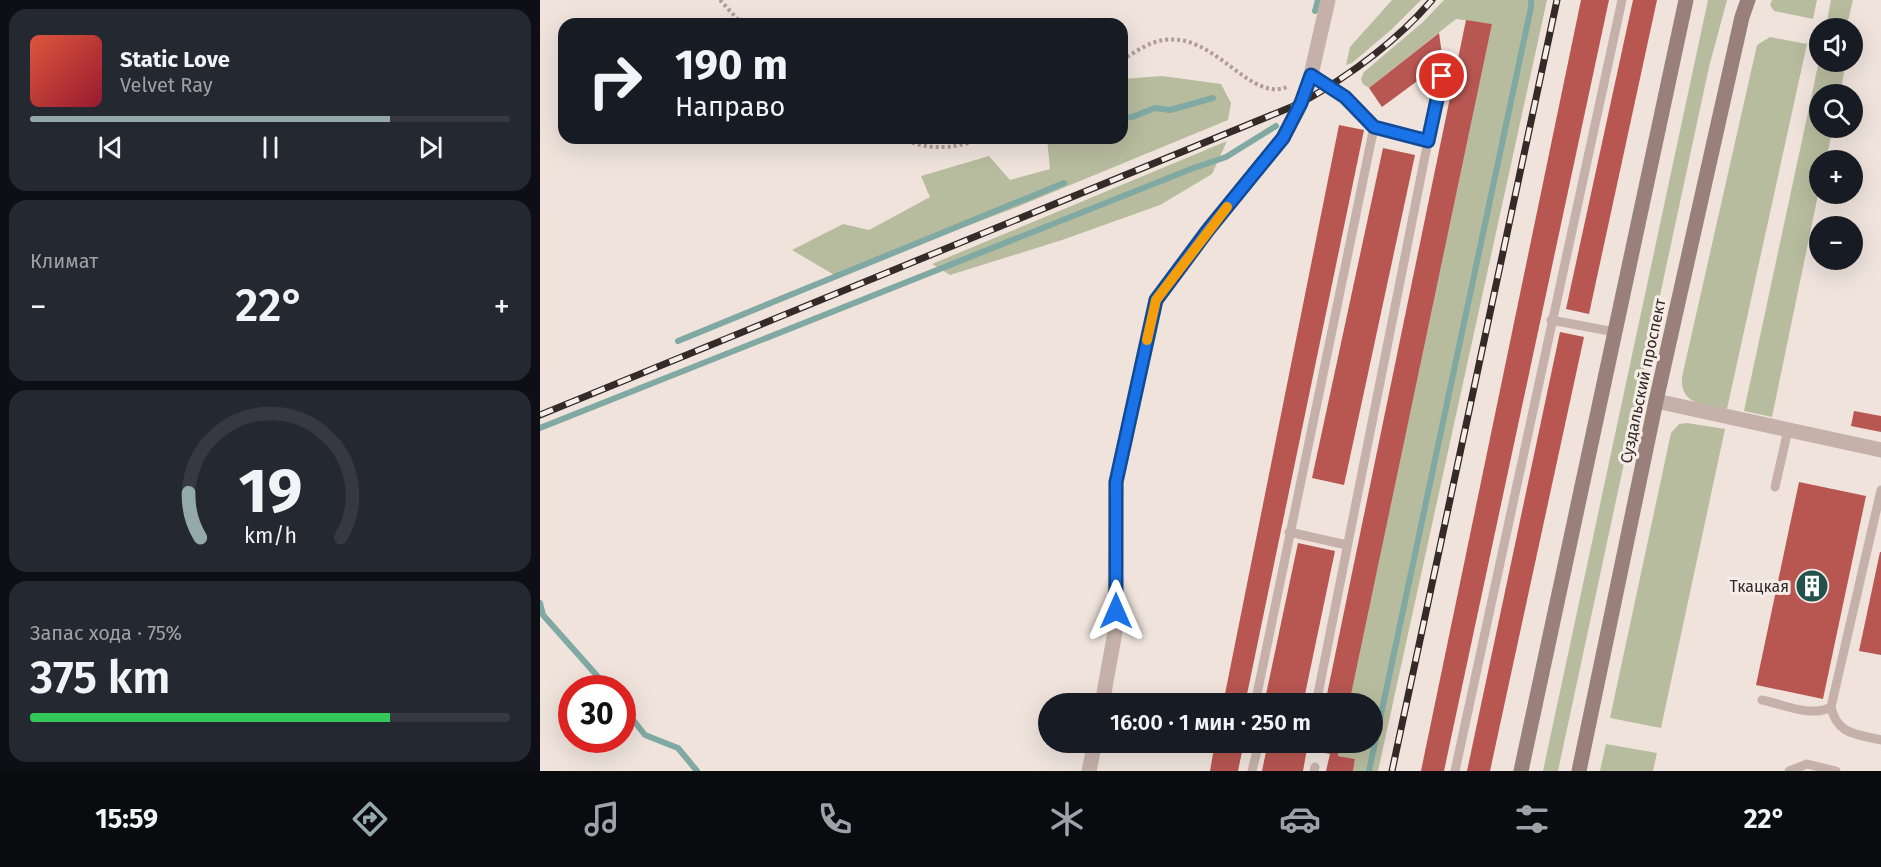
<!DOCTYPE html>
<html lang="ru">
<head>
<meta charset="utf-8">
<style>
	:root { --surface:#171b24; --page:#242831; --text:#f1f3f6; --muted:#9ea1a6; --line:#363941; --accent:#94aaa9 }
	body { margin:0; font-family:"Fira Sans",sans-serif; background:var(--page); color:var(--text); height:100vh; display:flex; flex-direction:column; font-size:22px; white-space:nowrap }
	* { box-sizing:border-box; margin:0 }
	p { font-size:20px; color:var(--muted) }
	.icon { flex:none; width:33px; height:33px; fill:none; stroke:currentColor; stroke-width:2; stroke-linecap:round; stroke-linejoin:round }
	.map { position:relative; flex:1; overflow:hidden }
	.details { display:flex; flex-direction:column; gap:9px; padding:9px; background:#0d0f14; width:540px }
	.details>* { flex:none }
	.guide { position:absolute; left:18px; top:18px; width:570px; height:126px; border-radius:18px; box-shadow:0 6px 24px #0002; background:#171b24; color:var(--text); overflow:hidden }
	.tools { position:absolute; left:1269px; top:18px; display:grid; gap:12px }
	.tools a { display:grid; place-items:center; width:54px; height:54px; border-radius:50%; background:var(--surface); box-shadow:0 6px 24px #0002; font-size:30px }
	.speed { position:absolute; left:18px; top:675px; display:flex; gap:12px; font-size:30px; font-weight:700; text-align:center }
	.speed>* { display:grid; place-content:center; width:78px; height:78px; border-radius:50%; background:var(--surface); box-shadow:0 6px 24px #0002; line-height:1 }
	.speed .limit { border:9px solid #d22; background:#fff; color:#111 }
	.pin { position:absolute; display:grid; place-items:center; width:51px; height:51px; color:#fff; margin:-26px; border:3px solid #fff; border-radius:50%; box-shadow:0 2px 6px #0007 }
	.me { position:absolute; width:66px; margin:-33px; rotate:0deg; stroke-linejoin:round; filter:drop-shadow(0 0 4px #0008) }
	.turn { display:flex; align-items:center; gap:21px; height:126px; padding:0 18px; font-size:27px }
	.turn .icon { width:78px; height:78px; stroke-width:2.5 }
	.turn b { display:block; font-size:42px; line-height:51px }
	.big { font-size:45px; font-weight:600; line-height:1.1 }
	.details .tile { flex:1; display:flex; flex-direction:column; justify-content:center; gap:9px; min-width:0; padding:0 21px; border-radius:18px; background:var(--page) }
	.details .dial { align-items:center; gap:0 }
	.dial svg { height:156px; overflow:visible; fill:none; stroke:var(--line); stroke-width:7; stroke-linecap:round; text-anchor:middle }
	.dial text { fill:var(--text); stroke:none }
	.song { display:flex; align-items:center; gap:18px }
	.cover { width:72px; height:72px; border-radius:9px; background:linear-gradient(135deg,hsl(10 70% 55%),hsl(350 70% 35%)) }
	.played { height:6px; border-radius:3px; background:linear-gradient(90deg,var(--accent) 75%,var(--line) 75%) }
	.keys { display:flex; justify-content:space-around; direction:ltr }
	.heat { display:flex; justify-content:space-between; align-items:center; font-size:33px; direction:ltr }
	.charge { height:9px; border-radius:4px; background:linear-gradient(90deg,#34c759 75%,var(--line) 0) }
	.trip { position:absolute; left:498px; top:693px; width:345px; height:60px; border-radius:30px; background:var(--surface); box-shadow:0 6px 24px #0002; font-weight:600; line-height:60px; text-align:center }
	.dock { display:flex; height:96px; justify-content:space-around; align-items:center; background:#090b0e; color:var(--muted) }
	.dock .icon { width:42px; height:42px }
	.dock .selected { color:var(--accent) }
	.dock b { font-size:27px; color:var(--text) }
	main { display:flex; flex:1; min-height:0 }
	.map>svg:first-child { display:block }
</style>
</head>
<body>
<main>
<section class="details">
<div class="tile">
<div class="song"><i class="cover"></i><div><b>Static Love</b><p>Velvet Ray</p></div></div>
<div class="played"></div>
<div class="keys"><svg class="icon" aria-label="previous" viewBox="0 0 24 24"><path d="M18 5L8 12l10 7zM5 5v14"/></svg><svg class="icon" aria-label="pause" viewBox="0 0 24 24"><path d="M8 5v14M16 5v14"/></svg><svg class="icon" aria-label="next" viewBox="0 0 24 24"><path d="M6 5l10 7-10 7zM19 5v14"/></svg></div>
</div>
<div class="tile"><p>Климат</p>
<div class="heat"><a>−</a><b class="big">22°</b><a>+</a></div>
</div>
<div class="tile dial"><svg viewBox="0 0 100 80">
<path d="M14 69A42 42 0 1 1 86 69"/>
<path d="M14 69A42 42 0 0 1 8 46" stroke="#94aaa9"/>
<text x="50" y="56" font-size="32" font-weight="700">19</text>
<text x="50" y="72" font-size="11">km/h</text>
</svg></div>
<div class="tile"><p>Запас хода · 75%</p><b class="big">375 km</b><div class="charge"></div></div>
</section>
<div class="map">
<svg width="1341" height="771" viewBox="0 0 1341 771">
	<rect width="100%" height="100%" fill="#efe3dc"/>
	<g fill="#b8bc9e">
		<path d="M852,0H881L852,29L812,63L806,65L810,47Z"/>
		<path d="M904,0H1007L838,771H813L815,759L798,756L801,743L832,742V704L809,703L952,24L916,19L829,88L823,84L821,79L824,72L883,22Z"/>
		<path d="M1168,0H1187L1169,67L1018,771H1003Z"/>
		<path d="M1232,0H1277L1273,19L1234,11L1230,5Z"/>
		<path d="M1291,0H1313L1307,25L1287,21Z"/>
		<path d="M1230,37L1267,44L1187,409C1164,404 1140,406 1142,377L1217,45Z"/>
		<path d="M1279,61L1306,62L1300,94H1280V128H1293L1286,160H1280L1279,190L1232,417L1204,411Z"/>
		<path d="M622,76L681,84L691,103L688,120L477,207L296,276L252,250L303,224L329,230L390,197L381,176L449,156L470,180L510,169L507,138H582V79Z"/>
		<path d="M687,141L672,174L620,205L522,240L410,275L392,264Z"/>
		<path d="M1147,423L1185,429L1121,728L1070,718L1131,433L1139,424Z"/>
		<path d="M1066,744L1117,753L1113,771H1060Z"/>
	</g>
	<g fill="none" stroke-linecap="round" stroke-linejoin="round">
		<g stroke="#7fa9a2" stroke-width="6">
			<path d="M775,11L778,0"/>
			<path d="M582,118L592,117L615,108L630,110L673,98"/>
			<path d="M534,139L537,138"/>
			<path d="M138,341L524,183"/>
			<path d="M0,428L651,169L686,157L736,126"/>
			<path d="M0,603L3,615L68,688"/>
			<path d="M82,706L105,735L138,748L157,771"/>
			<path d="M829,771L991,7V0"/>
		</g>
	</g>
	<g fill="#b85651">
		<path d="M1041,0H1069L904,771H881Z"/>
		<path d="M1093,0H1117L1049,314L1026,309Z"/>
		<path d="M926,20L952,24L809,704H785Z"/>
		<path d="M899,33L903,62L842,107L829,88Z"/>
		<path d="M799,125L824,130L705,704H683Z"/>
		<path d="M843,148L875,155L804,485L772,478Z"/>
		<path d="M1020,332L1044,337L950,771H927Z"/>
		<path d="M1314,411L1341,416V432L1311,426Z"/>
		<path d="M1259,482L1326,496L1283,699L1216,685Z"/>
		<path d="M758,543L795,551L763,704H724Z"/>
		<path d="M1340,552H1341V655L1319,651Z"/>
		<path d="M675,742H704L698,771H670Z"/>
		<path d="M728,742H755L754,746L767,749L763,771H722Z"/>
		<path d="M777,742H801L798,756L815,759L813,771H786L790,754L775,751Z"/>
	</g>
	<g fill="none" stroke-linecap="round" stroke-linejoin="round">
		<g stroke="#b19b94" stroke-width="4" stroke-dasharray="3 3" stroke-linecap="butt">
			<path d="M180,0L202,24"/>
			<path d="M582,60C595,52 609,42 624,40C676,32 710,105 749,86"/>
			<path d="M361,138C388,151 415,149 443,138"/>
		</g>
		<g stroke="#c6b1aa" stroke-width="9">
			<path d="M771,75L805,97L834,127L888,141"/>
			<path d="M1011,320L1075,332"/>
			<path d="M1235,487L1248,430"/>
			<path d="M749,532L807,545"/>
			<path d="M1222,700C1242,704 1272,718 1291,707L1341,490"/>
			<path d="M715,704L834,127"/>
			<path d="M776,704L888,141L902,77"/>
			<path d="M1291,707C1297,735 1317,734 1341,740"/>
			<path d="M712,771L717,751"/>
			<path d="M774,771L775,767"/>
			<path d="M915,771L1082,0"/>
			<path d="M1249,771L1267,764L1296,771"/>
		</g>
		<g stroke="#c6b1aa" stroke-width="15">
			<path d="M1116,401L1341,450"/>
			<path d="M562,704L575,632L576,482L616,300L668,230L743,138L761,103L771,75L788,0"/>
			<path d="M549,771L555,742"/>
		</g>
		<g stroke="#99807b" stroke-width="15">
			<path d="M981,771L1146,0"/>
			<path d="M1039,771L1116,401L1202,17L1208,0"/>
		</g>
		<g stroke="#342a28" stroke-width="7">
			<g id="rail">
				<path d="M0,415L761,103C809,76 856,42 892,0"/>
				<path d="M852,771L1017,0"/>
			</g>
		</g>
		<use href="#rail" stroke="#f7ede8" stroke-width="4.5" stroke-dasharray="14" stroke-linecap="butt"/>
	</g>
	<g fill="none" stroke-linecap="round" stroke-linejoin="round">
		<g stroke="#114b97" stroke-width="15">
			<path id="route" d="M576,611V482L616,300L668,230L743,138L761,103L771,75L805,97L834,127L888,141L902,76"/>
		</g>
		<use href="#route" stroke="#1a73e8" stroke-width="10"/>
		<path stroke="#f59e0b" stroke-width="10" d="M607,340L616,300L687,207"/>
	</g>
	<defs>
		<g id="building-disc" transform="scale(1.725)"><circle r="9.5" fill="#23514b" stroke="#f7ede8"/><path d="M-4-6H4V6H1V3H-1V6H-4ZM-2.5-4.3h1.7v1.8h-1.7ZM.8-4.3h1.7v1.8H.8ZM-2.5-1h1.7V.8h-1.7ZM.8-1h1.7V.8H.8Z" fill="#fff"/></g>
	</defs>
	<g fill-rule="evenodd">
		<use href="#building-disc" x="1272" y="586"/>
	</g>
	<g text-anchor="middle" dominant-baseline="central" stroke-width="6" stroke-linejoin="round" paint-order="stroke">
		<g font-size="16" fill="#342a28" stroke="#f7ede8">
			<text transform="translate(1103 381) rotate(-78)">Суздальский проспект</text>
		</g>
		<g font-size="16" fill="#342a28" stroke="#f7ede8" text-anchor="end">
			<text x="1249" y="586">Ткацкая</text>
		</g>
	</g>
</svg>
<div class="tools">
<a><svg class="icon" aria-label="sound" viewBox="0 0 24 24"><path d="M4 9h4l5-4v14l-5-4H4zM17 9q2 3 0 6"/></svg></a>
<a><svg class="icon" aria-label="search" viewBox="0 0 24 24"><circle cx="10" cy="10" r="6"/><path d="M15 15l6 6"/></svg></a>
<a>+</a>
<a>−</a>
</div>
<div class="speed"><div class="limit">30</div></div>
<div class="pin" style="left:902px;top:76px;background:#d93025"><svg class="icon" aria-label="arrive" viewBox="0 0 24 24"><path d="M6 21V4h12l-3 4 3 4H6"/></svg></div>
<svg class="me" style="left:576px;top:611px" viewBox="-20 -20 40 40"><path d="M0-17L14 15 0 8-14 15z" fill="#1a73e8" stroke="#fff" stroke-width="4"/></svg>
<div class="trip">16:00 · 1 мин · 250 m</div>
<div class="guide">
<div class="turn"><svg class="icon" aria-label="right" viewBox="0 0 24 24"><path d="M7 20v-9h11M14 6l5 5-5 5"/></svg><div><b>190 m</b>Направо</div></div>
</div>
</div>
</main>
<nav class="dock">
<b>15:59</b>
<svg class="icon selected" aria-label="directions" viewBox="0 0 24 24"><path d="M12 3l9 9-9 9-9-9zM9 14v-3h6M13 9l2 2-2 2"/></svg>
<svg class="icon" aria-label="music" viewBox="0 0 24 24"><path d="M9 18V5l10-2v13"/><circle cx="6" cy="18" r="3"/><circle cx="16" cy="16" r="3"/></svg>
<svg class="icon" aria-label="phone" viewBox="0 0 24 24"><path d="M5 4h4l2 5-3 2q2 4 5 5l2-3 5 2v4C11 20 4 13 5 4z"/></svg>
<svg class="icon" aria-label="climate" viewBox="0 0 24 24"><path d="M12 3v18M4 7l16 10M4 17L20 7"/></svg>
<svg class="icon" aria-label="car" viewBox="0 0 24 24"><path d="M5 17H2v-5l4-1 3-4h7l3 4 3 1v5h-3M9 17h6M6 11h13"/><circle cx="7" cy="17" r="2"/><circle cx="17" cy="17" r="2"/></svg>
<svg class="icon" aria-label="filters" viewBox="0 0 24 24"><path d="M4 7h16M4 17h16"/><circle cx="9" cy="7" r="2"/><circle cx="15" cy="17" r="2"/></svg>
<b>22°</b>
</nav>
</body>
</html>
